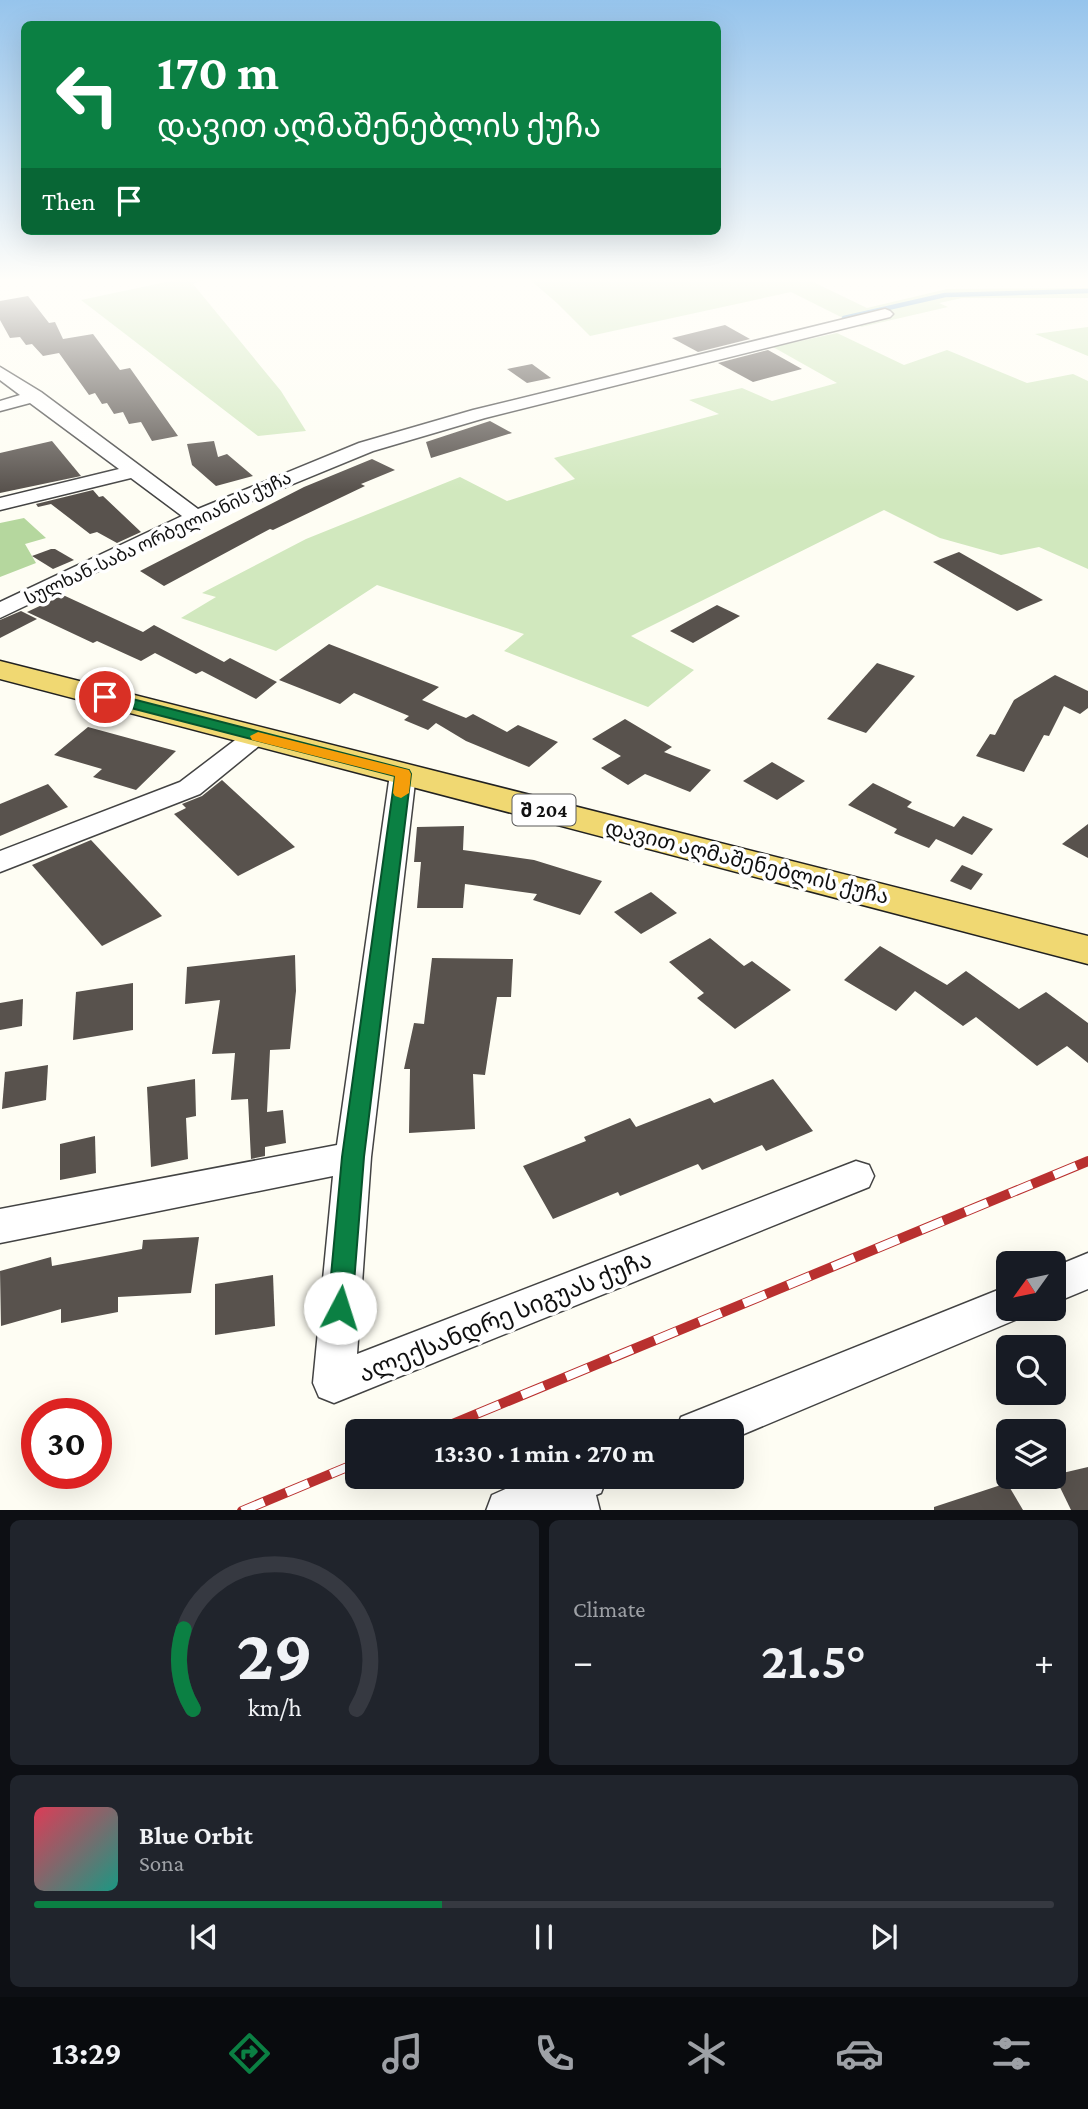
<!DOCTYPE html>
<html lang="en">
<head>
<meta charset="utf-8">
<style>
	:root { --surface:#171b24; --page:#20242c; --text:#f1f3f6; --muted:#9ea1a6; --line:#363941; --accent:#0b8043 }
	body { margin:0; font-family:"Crimson Pro","Noto Sans Georgian",serif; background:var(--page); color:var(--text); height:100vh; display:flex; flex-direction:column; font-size:26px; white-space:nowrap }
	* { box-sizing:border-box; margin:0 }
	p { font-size:23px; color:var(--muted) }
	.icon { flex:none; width:38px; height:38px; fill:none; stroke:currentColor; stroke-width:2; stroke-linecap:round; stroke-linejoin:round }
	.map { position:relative; height:1510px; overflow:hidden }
	.sheet { display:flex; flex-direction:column; gap:10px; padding:10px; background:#0d0f14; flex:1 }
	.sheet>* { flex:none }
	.banner { position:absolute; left:21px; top:21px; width:700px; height:214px; border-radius:10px; box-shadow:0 7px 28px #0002; background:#0b8043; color:#fff; overflow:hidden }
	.needle { width:46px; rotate:237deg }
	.tools { position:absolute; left:996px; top:1251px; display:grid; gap:14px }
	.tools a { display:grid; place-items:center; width:70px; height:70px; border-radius:10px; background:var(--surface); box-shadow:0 7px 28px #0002; font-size:35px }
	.speed { position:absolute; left:21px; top:1398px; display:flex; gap:14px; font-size:35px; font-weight:700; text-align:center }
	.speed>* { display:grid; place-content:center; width:91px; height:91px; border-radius:50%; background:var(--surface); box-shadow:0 7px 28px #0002; line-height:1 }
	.speed .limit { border:10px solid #d22; background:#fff; color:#111 }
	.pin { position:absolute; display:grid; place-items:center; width:60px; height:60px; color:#fff; margin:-30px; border:4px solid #fff; border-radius:50%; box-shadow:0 2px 7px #0007 }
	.me { position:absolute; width:77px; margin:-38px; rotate:5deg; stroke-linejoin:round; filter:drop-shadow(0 0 5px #0008) }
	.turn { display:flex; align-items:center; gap:24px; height:147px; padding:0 21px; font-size:32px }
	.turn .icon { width:91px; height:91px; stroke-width:2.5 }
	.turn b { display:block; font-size:49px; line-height:60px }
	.then { display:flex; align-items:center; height:66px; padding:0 21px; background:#0003; gap:14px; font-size:26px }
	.big { font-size:52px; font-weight:700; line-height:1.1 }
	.sheet .tile { flex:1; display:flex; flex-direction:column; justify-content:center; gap:10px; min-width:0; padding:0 24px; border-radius:10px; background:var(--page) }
	.sheet .dial { align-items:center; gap:0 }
	.dial svg { height:182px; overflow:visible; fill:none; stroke:var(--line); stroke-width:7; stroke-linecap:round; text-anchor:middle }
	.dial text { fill:var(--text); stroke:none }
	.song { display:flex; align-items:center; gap:21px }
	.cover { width:84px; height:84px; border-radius:10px; background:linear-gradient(135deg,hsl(350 70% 55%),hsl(170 70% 35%)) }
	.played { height:7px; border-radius:4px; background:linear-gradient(90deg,var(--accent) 40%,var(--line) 40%) }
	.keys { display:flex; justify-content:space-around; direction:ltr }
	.heat { display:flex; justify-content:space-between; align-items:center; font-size:38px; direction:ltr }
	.sheet .tiles { flex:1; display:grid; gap:10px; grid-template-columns:1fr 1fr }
	.tile:last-child { grid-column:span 2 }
	.trip { position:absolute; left:345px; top:1419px; width:399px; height:70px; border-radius:10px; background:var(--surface); box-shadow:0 7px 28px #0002; font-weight:700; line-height:70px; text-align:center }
	.tab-bar { display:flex; height:112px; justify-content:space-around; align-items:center; background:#090b0e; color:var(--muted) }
	.tab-bar .icon { width:49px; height:49px }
	.tab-bar .selected { color:var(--accent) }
	.tab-bar b { font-size:32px; color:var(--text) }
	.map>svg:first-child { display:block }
</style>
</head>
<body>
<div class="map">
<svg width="1088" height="1511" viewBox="0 0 1088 1511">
	<rect width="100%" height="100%" fill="#fefdf3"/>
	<g fill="#d1e8be">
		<path d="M180,279H208L193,284L281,391L306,431L258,436L81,300Z"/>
		<path d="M529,279H807L867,308L947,289L1088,288V298H962L939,303L948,307L861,327L791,292L590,336L557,303Z"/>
		<path d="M1088,327V356L1035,334Z"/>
		<path d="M837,333L904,365L947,350L1027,383L1073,374L1088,381V569L1039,547L1001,555L940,538L884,510L631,636L694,670L648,707L504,651L524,634L377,585L276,651L181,618L216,597L202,593L306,539L460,477L507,501L575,479L554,458L719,414L689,400L742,388L772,401L837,383L773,347Z"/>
	</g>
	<path fill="#b5d79e" d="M24,518L46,538L25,544L36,563L0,577V523Z"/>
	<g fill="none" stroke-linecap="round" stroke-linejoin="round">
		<path stroke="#468cc6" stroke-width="4.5" d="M844,318L945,295L1088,291"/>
	</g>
	<g fill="#58524d">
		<path d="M28,296L49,323L55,322L63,339L93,334L120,370L130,368L178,436L152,441L141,422L129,424L123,412L114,414L107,403L102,404L95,393L89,395L59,353L43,356L32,344L26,345L20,337L10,338L0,320V301Z"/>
		<path d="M725,325L750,339L698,352L672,338Z"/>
		<path d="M768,350L802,369L753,382L718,363Z"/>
		<path d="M532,364L551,378L527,383L507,369Z"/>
		<path d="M490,421L512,433L431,458L426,442Z"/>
		<path d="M52,441L81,476L0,493V453Z"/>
		<path d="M214,441L218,457L227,454L253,476L216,486L192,465L187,444Z"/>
		<path d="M372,459L395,470L361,484L365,486L273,530L270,529L164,586L140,571L304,487Z"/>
		<path d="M93,490L99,497L103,496L141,532L117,543L97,532L90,534L51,504L38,507L36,504Z"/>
		<path d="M51,549H55L74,560L53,569L32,556Z"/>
		<path d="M959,552L1043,600L1017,611L933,562Z"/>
		<path d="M63,595L143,632L154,625L224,662L230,658L277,682L256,699L202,671L196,674L155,653L141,661L97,641L93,643L27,612Z"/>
		<path d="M717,605L740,616L693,643L670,631Z"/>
		<path d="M21,611L37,619L0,638V620Z"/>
		<path d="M329,644L439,687L422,700L466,718L473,714L507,732L518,725L558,742L529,767L466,741L436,723L428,730L404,720L409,716L354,693L340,704L279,680Z"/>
		<path d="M877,663L915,676L866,733L827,719Z"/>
		<path d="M1055,675L1088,691V708L1080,714L1064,706L1049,736L1044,735L1024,772L976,756L990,734L995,735L1014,700Z"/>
		<path d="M625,719L672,747L664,752L711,770L690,792L645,774L628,785L601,768L621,756L592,739Z"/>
		<path d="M88,727L176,751L136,790L93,777L102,769L54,755Z"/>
		<path d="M772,762L805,781L777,800L743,781Z"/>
		<path d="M222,780L295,847L238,876L174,814L186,808L182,804L202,796Z"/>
		<path d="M873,783L912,802L907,807L954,827L963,816L993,829L972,855L936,839L929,848L894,833L897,829L848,805Z"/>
		<path d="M48,784L68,807L0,836V804Z"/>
		<path d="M1088,824V858L1062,844Z"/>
		<path d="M464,826L463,850L534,860L602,881L580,915L533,900L537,894L465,884L463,908H417L421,862H414L417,827Z"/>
		<path d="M91,840L162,916L102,946L32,865Z"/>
		<path d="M962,865L983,874L971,890L950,881Z"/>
		<path d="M651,892L677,913L641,934L614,912Z"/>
		<path d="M710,938L744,966L752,961L791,990L735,1029L697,998L704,993L669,962Z"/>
		<path d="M880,946L947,985L966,971L1019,1009L1046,992L1088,1023V1063L1067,1046L1037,1066L976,1017L963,1026L915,991L896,1011L844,980Z"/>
		<path d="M295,955L296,991L290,1049L270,1050L267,1112L283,1110L286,1143L265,1147V1156L251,1159L248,1099L231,1100L235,1053L212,1054L220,1000L185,1004L187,967Z"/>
		<path d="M432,958L513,959L511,997H497L485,1075L473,1074L475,1129L409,1133L410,1069H404L414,1023L424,1024Z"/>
		<path d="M133,983V1030L73,1040L76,992Z"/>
		<path d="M23,999L22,1026L0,1030V1003Z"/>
		<path d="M48,1065L46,1100L2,1109L5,1072Z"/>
		<path d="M195,1079L196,1116L186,1118L188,1159L151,1167L147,1087Z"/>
		<path d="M773,1079L813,1131L766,1151L762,1145L702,1170L698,1164L620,1196L618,1192L553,1219L523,1166L586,1141L584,1137L630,1118L636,1127L710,1098L714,1103Z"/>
		<path d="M95,1136L96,1173L60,1180V1144Z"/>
		<path d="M199,1237L191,1293L118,1297V1312L61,1323V1309L1,1326L0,1271L51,1257L52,1266L142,1249L143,1240Z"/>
		<path d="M273,1275L275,1326L215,1335V1284Z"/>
		<path d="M1088,1467V1510H1071L1054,1475Z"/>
		<path d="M1007,1483L1023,1510H934V1507Z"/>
	</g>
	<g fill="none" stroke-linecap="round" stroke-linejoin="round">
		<g stroke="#434343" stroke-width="3">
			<g id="minor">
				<path d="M885,309L890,311L893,314L890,317L485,418L373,451L203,521L0,618V602L182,516L131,478L0,510V498L119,469L30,403L0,411V401L20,395L0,380V367L41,392L198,509L359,443L473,410Z"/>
				<path d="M256,728L265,731L269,736L265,741L200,794L0,872V851L180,782L247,731Z"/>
				<path d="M403,766L412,768L416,774L371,1157L357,1354L856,1161L869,1165L874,1176L869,1187L334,1403L319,1397L313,1383L333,1176L0,1243V1209L337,1145L390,774L394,768Z"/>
				<path d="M1088,1253V1289L1054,1303V1267Z"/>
				<path d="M1008,1286V1309H1026L1022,1317L732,1439V1432H675L681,1417Z"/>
				<path d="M533,1477H607L601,1493L596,1495L600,1511H486L492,1495Z"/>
			</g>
		</g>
		<g stroke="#212121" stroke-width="3">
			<path id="major" d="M0,661L1088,936V964L0,679Z"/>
		</g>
		<use href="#minor" fill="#fff" fill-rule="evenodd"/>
		<use href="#major" fill="#f0d872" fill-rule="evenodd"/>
		<g stroke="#b9302f" stroke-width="10">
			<g id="rail">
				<path d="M433,1432L1088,1161"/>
				<path d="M242,1511L357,1463"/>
			</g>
		</g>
		<use href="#rail" stroke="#fff" stroke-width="8" stroke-dasharray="24" stroke-linecap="butt"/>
	</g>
	<linearGradient id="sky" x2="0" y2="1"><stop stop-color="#96c4ec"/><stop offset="0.57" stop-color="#fffefa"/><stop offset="1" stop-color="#fffefa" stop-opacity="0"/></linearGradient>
	<rect width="1088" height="491" fill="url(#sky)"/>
	<path fill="#0b8043" stroke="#07532c" stroke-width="2" d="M105,692L409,770L411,774L364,1157L352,1308L349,1316L340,1319L331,1316L328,1308L342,1157L395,776L100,700L97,697L100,694Z"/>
	<path fill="#f59e0b" d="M258,732L409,770L411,774L409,793L401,798L395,796L393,793L395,776L252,740L250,736Z"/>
	<g text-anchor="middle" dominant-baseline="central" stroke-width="7" stroke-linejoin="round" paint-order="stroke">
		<g font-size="18" fill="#101010" stroke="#fff">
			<text transform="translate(158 538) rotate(-25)">სულხან-საბა ორბელიანის ქუჩა</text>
		</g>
		<rect fill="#fff" stroke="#585858" stroke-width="2" x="512.5" y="794.5" width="63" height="31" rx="5"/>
		<g font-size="19" font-weight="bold" fill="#101010">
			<text x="544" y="810">შ 204</text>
		</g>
		<g font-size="21" fill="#101010" stroke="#fff">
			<text transform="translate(747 862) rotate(14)">დავით აღმაშენებლის ქუჩა</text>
		</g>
		<g font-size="24" fill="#101010" stroke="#fff">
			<text transform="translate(505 1316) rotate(-22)">ალექსანდრე სიგუას ქუჩა</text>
		</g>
	</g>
</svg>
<div class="tools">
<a><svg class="needle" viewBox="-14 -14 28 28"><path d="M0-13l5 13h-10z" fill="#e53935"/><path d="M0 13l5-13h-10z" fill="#9ea1a6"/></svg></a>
<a><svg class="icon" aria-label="search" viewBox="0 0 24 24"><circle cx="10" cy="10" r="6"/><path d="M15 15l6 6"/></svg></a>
<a><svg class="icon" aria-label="layers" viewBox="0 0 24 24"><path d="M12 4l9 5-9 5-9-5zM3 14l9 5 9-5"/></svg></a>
</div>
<div class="speed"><div class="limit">30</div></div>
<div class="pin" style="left:105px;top:697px;background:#d93025"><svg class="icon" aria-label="arrive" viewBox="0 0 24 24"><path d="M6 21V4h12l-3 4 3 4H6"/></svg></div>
<svg class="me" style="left:340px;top:1308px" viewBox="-20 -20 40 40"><circle r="19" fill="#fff"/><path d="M0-13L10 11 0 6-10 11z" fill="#0b8043"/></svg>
<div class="trip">13:30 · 1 min · 270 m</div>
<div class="banner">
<div class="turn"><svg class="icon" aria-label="left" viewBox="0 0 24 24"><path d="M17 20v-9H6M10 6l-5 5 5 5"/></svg><div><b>170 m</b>დავით აღმაშენებლის ქუჩა</div></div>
<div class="then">Then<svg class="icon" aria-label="arrive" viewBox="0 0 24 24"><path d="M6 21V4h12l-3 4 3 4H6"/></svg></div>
</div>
</div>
<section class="sheet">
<div class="tiles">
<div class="tile dial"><svg viewBox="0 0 100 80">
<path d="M14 69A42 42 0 1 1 86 69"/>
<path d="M14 69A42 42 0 0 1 10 34" stroke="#0b8043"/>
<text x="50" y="56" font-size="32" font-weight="700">29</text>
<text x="50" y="72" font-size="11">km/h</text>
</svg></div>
<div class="tile"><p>Climate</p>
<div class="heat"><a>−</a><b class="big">21.5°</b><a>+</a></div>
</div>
<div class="tile">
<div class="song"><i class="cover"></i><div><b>Blue Orbit</b><p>Sona</p></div></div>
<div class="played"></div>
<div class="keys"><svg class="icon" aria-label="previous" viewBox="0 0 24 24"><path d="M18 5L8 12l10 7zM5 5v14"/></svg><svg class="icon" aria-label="pause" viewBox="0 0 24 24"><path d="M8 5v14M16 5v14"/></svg><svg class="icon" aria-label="next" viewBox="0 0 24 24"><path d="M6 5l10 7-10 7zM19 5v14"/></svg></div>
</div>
</div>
</section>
<nav class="tab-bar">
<b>13:29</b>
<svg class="icon selected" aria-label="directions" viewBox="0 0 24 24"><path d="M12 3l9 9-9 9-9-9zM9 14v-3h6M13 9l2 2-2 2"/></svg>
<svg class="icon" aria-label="music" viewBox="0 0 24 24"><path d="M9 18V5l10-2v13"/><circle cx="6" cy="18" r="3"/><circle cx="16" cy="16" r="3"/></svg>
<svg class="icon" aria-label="phone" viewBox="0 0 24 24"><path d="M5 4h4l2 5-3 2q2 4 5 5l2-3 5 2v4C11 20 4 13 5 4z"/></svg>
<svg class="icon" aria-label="climate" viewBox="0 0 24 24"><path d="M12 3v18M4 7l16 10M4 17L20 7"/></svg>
<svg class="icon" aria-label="car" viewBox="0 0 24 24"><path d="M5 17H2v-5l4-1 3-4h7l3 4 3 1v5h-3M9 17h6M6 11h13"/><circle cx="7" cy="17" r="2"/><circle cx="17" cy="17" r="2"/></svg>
<svg class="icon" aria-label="filters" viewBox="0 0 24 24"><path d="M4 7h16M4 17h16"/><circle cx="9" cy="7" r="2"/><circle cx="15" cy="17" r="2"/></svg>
</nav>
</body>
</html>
